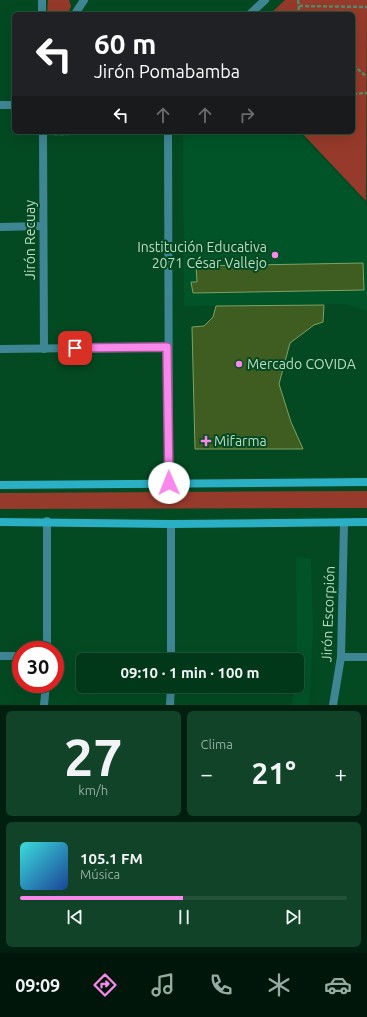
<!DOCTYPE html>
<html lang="es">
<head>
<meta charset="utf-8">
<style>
	:root { --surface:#02381a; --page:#104327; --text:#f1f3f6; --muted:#96aca2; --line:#235239; --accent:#f888eb }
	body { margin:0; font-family:Ubuntu,sans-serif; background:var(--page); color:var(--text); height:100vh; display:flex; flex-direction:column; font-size:15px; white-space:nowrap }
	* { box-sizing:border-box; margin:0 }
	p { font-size:13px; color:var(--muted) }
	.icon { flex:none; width:22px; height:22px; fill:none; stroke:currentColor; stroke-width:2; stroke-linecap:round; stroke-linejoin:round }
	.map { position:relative; height:705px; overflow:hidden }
	.details { display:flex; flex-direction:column; gap:6px; padding:6px; background:#011f0e; flex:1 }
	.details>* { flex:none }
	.guide { position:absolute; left:12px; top:12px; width:343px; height:122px; border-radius:6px; box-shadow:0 4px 16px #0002,0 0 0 1px var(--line); background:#202124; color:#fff; overflow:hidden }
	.speed { position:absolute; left:12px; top:641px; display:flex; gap:8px; font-size:20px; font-weight:700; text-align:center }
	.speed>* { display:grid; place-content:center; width:52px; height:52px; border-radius:50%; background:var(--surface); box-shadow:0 4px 16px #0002,0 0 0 1px var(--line); line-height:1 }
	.speed .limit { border:6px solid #d22; background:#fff; color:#111 }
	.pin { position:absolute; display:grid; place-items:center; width:34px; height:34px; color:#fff; margin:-17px; border-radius:8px; box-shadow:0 2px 6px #0006 }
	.me { position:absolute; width:44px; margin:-22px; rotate:359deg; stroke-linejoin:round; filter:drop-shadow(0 0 3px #0008) }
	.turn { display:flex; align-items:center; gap:14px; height:84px; padding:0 16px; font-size:18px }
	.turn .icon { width:52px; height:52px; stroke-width:2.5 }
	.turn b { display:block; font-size:28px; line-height:34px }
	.lanes { display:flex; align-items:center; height:38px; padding:0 16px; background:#0003; justify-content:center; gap:20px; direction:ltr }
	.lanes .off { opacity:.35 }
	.big { font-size:30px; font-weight:700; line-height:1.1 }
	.details .tile { flex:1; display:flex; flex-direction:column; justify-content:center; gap:6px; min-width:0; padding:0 14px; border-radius:6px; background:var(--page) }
	.details .dial { align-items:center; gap:0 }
	.dial b { font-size:52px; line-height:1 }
	.song { display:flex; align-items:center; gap:12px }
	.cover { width:48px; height:48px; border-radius:6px; background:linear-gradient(135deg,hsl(180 70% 55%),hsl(220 70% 35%)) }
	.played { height:4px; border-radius:2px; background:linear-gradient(90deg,var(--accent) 50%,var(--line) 50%) }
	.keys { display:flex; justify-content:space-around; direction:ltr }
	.heat { display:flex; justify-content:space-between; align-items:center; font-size:22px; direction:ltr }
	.details .tiles { flex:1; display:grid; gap:6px; grid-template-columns:1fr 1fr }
	.tile:last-child { grid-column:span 2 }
	.trip { position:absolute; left:76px; top:653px; width:228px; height:40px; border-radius:6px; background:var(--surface); box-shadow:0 4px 16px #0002,0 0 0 1px var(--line); font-weight:700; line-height:40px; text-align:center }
	.menu { display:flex; height:64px; justify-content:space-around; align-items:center; background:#01160a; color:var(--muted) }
	.menu .icon { width:28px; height:28px }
	.menu .selected { color:var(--accent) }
	.menu b { font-size:18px; color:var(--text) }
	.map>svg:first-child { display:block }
</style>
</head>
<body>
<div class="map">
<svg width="367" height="705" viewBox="0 0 367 705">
	<rect width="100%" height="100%" fill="#034a22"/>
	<g fill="#015427">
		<path d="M183,132H298L365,202L367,207V311L345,304L184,306Z"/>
		<path d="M296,557L311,559L313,631L309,705H292L294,686H297Z"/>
	</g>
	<g fill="#963a2b">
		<path d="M48,0H69L71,6L68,14H47Z"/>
		<path d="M285,0H367L366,201L301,132H353V14H270Z"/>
		<path d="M367,491V508L0,509V493Z"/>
	</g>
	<g fill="#3f5c21" stroke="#80a164">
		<path d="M363,263L364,290L193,293L191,282H197L196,266Z"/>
		<path d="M324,305L323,322L314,325L290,343L279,384L291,422L303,449H195L192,327L204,326L213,317L216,306Z"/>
	</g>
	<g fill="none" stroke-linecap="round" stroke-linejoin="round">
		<g stroke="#568b6a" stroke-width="2.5" stroke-dasharray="4 2" stroke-linecap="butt">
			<path d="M298,0L299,6L298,14"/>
			<path d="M299,6L367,7"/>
			<path d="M353,65L367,77"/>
			<path d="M353,94L367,93"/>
			<path d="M54,134L157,133"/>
		</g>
		<g stroke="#3f8694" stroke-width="8">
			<path d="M42,0V14"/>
			<path d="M75,14L84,0"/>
			<path d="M250,14L265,0"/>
			<path d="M0,105H14"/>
			<path d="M43,132L44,349"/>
			<path d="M168,132L169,483"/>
			<path d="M0,227L43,226"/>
			<path d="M0,349L167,347"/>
			<path d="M47,650V521"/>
			<path d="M0,656H21"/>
			<path d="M341,657H367"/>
			<path d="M171,660V524"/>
			<path d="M44,705L46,684"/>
			<path d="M170,705L171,686"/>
			<path d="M333,705L341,657L344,523"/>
		</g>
		<g stroke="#2aafc5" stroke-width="8">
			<path d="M0,485L367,482"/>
			<path d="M0,522L171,524L367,522"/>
		</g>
	</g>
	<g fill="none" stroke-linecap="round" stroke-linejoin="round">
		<g stroke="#a15899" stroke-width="10">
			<path id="route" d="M75,348L167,347L169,483"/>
		</g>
		<use href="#route" stroke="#f888eb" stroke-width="7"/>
	</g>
	<g fill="#f888eb" stroke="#034a22" stroke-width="1.5">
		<circle cx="275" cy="255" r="4"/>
		<circle cx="239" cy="364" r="4"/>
		<path d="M204 435h4v4h4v4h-4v4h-4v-4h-4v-4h4z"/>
	</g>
	<g text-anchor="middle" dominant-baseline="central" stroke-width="4" stroke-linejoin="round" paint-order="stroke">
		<g font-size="14" fill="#bddcc3" stroke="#034a22">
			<text transform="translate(30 240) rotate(-90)">Jirón Recuay</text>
			<text transform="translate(328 614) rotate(-88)">Jirón Escorpión</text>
		</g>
		<g font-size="14" fill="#bddcc3" stroke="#034a22" text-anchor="start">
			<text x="267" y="247" text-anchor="end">Institución Educativa<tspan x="267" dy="16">2071 César Vallejo</tspan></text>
			<text x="247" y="364">Mercado COVIDA</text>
			<text x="214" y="441">Mifarma</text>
		</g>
	</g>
</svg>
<div class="speed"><div class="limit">30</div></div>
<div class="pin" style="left:75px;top:348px;background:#d93025"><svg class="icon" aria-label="arrive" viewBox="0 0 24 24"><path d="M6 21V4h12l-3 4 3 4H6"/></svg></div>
<svg class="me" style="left:169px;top:483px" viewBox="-20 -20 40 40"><circle r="19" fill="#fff"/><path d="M0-13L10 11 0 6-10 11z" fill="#f888eb"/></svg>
<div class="trip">09:10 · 1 min · 100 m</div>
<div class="guide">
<div class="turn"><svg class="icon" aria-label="left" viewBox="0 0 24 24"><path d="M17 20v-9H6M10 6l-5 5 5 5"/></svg><div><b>60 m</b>Jirón Pomabamba</div></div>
<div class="lanes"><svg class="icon" aria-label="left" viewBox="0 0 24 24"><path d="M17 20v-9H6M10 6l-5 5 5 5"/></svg><svg class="icon off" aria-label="ahead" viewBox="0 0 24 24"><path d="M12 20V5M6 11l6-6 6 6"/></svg><svg class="icon off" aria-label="ahead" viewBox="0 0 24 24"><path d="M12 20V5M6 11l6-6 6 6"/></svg><svg class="icon off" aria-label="right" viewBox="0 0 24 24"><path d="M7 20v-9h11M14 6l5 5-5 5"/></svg></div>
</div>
</div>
<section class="details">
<div class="tiles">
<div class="tile dial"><b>27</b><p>km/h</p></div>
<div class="tile"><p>Clima</p>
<div class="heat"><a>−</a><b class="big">21°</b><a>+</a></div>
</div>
<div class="tile">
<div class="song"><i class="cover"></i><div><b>105.1 FM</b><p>Música</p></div></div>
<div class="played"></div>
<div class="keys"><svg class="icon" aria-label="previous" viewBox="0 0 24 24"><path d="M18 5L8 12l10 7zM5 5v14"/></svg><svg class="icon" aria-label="pause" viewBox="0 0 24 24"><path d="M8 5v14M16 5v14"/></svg><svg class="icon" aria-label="next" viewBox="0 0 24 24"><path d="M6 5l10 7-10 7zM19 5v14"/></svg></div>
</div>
</div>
</section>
<nav class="menu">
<b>09:09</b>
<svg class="icon selected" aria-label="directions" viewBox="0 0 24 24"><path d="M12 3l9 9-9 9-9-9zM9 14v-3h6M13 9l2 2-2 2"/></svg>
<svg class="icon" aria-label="music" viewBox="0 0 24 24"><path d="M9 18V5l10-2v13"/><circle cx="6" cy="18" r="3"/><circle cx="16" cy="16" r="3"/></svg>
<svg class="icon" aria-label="phone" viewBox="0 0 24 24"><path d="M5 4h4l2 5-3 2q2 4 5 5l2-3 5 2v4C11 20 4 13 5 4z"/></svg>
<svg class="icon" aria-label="climate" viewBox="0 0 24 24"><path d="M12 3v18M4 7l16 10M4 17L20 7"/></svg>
<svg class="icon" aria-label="car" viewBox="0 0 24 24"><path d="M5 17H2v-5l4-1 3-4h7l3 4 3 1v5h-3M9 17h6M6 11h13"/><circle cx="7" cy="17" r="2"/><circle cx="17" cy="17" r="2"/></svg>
</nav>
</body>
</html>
